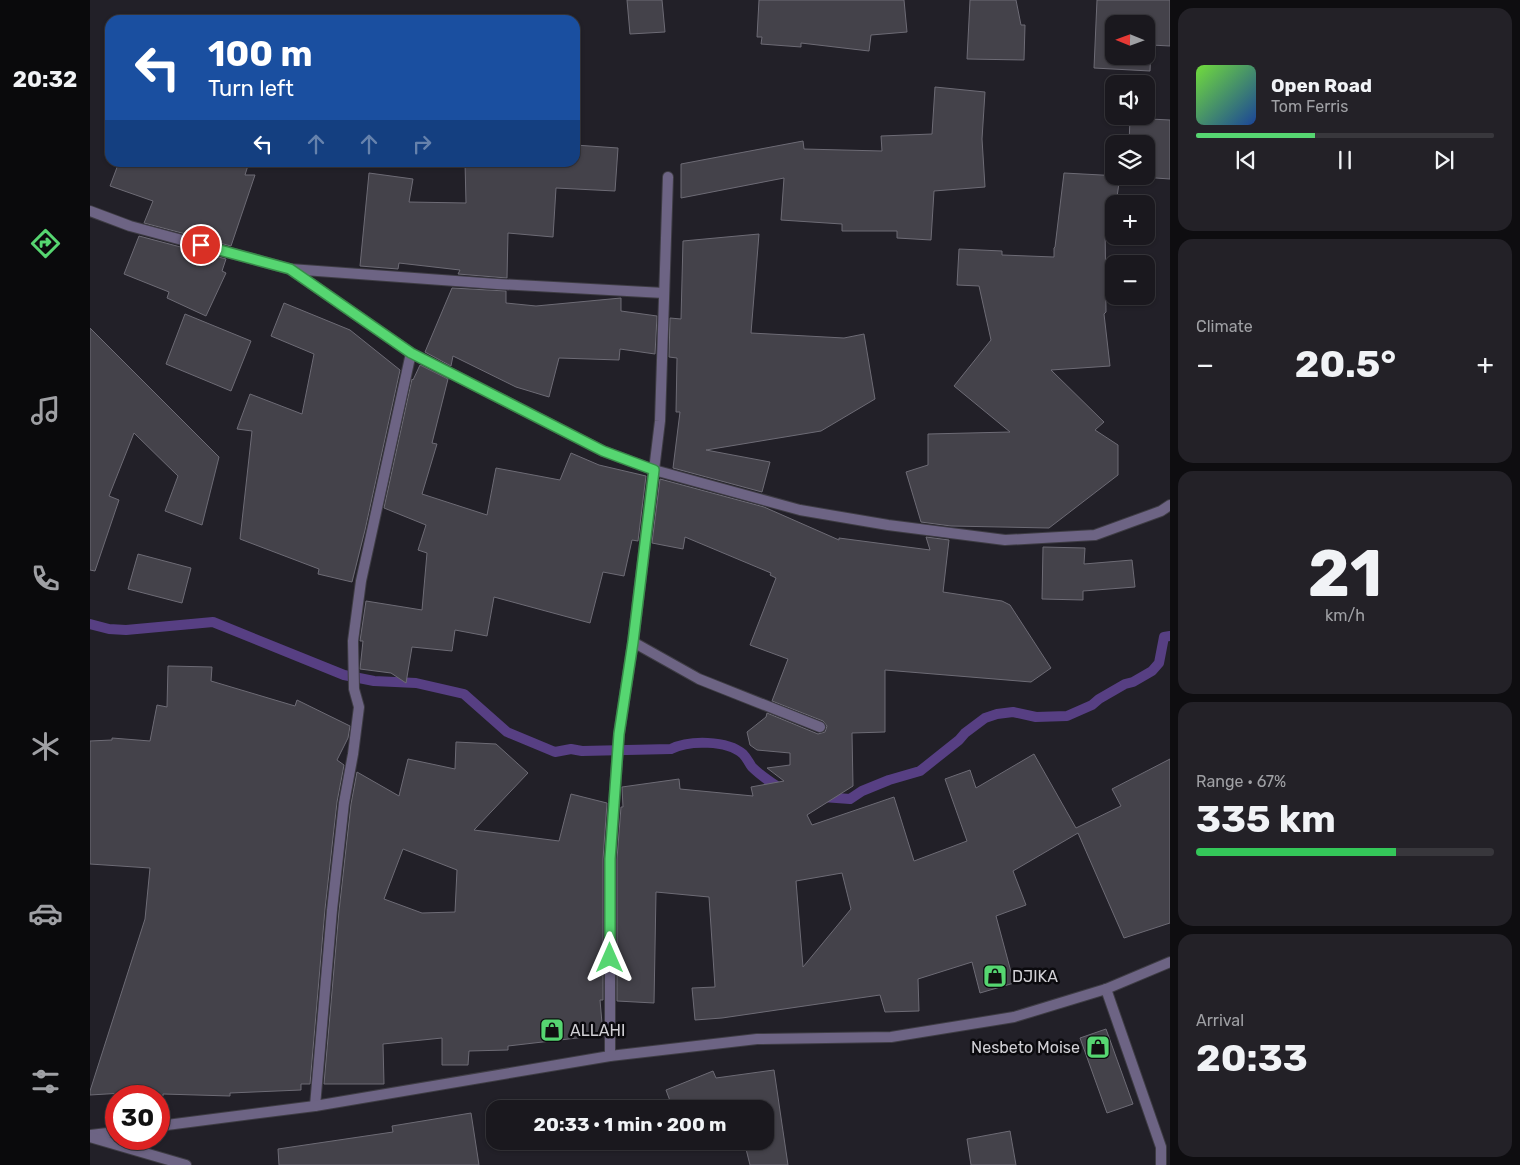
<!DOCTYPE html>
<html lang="en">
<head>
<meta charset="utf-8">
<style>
	:root { --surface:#1a181e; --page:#232127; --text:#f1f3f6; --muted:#9fa0a4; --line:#38373c; --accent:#56d671 }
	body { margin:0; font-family:Rubik,sans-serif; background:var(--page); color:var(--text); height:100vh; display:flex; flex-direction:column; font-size:19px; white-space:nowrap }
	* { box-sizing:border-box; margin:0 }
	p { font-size:16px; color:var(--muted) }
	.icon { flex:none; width:28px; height:28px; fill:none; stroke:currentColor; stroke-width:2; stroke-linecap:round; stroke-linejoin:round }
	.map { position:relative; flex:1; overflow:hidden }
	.sheet { display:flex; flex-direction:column; gap:8px; padding:8px; background:#0e0d10; width:350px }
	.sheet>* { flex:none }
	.hud { position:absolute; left:15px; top:15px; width:475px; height:152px; border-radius:15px; box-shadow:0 1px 4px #0004,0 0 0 1px var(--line); background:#1a4fa0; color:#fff; overflow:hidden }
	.needle { width:32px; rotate:271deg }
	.tools { position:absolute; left:1015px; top:15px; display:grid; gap:10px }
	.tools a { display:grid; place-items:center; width:50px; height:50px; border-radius:10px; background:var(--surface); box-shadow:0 1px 4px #0004,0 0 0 1px var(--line); font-size:25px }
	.speed { position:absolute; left:15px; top:1085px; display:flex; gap:10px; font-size:25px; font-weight:700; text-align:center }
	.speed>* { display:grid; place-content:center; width:65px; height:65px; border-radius:50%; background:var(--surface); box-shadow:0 1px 4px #0004,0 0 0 1px var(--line); line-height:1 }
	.speed .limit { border:8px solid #d22; background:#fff; color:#111 }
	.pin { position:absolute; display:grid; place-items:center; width:42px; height:42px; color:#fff; margin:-21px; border:2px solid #fff; border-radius:50%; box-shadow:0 1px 5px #0007 }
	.me { position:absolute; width:55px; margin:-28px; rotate:0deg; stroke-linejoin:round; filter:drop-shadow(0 0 4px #0008) }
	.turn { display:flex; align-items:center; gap:18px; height:105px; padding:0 20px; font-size:22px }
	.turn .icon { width:65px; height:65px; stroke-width:2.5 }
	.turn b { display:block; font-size:35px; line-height:42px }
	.lanes { display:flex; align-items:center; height:48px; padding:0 20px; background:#0003; justify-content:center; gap:25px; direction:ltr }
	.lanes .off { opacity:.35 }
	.big { font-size:38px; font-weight:700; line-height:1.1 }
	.sheet .tile { flex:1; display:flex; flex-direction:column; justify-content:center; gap:8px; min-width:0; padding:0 18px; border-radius:15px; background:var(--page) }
	.sheet .dial { align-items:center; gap:0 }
	.dial b { font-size:65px; line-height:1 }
	.song { display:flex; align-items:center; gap:15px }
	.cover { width:60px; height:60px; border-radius:8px; background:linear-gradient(135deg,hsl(100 70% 55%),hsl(220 70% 35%)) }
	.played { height:5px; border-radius:2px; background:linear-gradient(90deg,var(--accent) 40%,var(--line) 40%) }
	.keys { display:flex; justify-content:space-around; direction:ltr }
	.heat { display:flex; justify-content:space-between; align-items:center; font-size:28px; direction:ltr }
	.charge { height:8px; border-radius:4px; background:linear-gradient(90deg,#34c759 67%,var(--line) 0) }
	.trip { position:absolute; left:396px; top:1100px; width:288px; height:50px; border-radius:15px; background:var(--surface); box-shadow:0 1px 4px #0004,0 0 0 1px var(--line); font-weight:700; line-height:50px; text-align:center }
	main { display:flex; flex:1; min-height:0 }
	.tab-bar { display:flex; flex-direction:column; width:90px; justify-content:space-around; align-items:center; background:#0a0a0c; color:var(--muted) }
	.tab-bar .icon { width:35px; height:35px }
	.tab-bar .on { color:var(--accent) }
	.tab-bar b { font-size:22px; color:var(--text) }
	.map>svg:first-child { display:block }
</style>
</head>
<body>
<main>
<nav class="tab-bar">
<b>20:32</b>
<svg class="icon on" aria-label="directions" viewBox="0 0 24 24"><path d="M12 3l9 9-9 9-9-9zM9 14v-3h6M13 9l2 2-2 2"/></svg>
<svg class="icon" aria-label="music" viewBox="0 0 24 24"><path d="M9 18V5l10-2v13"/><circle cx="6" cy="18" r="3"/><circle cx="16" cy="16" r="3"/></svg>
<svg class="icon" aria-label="phone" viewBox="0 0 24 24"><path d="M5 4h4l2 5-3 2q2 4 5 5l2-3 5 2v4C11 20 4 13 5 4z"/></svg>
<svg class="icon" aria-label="climate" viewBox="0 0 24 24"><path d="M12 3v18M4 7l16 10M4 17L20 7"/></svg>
<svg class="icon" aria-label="car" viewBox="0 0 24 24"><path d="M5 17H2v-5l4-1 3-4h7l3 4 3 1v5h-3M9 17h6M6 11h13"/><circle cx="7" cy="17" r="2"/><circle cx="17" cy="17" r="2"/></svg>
<svg class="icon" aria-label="filters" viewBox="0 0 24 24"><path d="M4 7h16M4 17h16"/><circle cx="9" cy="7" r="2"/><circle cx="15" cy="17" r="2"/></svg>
</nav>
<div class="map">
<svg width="1080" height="1165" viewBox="0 0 1080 1165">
	<rect width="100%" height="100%" fill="#222028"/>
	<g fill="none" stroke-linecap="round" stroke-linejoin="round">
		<g stroke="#573f83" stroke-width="10">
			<path d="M0,624L19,629L36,630L123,622L254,675L284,681L326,683L374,694L417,732L465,752L481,749L492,751L581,749C599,740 637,740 653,754C657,758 659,763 662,767C669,774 685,786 694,790"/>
			<path d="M733,797L760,799L772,791L799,780L830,771L869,740L875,733L895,718L907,714L923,712L946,717L977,716L1002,705L1009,699L1035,684L1043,682L1062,671L1069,663L1074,637L1080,636"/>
		</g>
	</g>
	<g fill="#44424a" stroke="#6d6b75" fill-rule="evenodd">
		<path d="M537,0H572L575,32L540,34Z"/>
		<path d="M669,0H814L817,32L781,35L779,51L711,43V47L671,44L672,37H667Z"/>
		<path d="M880,0H926L931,25H935L934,60L877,59Z"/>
		<path d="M1007,0H1080V46L1061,45L1060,71L1004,68ZM1024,24H1056V56H1024Z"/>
		<path d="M845,87L895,92L892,139L895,187L844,191L841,240L807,238V231H752V224L691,220L694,178L591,198V164L713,141L714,149L792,151L791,136L842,134Z"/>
		<path d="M1040,118L1080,120V179L1037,176H1056V144H1039Z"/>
		<path d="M485,145L528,148L525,191L466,188L463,237L418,233L417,278L368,274L370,270L309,263L308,269L270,266L279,173L323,179L319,202L376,203L375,162H485Z"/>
		<path d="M29,162H159L155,175H165L141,246L54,223L63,201L20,186Z"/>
		<path d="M974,173L1030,176L1026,204H1024V221H1015L1016,312L1014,314L1020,366L961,370L1014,422L1005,430L1028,445V475L959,528L861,526L831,522L816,472L838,465V434L920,432L864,386L901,340L889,286L867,285L869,249L912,251V255L964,257V248L965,247Z"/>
		<path d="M669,234L661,333L754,338L774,334L785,399L731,431L616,450L680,462L672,492L583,468L590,412H586L587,358L579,357L580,318L591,319L593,241Z"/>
		<path d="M49,236L136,259L132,271L136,273L116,316L77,298L79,292L34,274Z"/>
		<path d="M362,288L416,291V303L446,306L531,298V311L567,316L565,354L530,349L529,360L469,358L459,397L426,387L363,356L361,366L335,352Z"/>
		<path d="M194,303L260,330L310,370L275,530L262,582L228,574L229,569L150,539L162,431L147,429L160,394L212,414L224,354L181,336Z"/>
		<path d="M95,314L161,341L141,391L76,364Z"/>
		<path d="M0,328L129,457L112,525L75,511L88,476L44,433L19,496L29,500L5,571L0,570Z"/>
		<path d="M330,365L358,379L342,443L347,444L332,494L397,515L406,468L470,480L481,453L509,465L556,476L548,541L542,540L534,576L513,572L500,623L404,597L397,636L365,630L362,651L322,647L316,683L301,673L270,669L273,641H270L276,601L332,610L337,553L328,550L336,525L294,508L322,379L323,380Z"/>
		<path d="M570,479L674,507L749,540V538L840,550L836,537L859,540L853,592L912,601L920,605L961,668L941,682L795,670V732L762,733L763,786L717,815L722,825L804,797L824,861L877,841L855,779L880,770L886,788L944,754L986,828L1031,806L1022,789L1080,759V923L1034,938L988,833L923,871L936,905L906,916L924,983L890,993L882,962L828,979L829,1011L795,1012L790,995L632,1018L605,1020L602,988L625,987L619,897L566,892L564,1003L527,1001V859L531,807H533L532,787L589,779L590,789L663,796L661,787L694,781L677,768L700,765V753L667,750L660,745L657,732L676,717L677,713L728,734L735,732L737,726L733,721L682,701L698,659L660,645L686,578L680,575L681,573L595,537L593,549L562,543ZM752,873L761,909L713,967L706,881Z"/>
		<path d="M953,547L995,548L994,564L1042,560L1045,587L993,591V600L952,599Z"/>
		<path d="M48,554L101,568L92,603L38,589Z"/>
		<path d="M78,666L122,667L121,681L205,706L207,700L260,726L258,738L247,760L254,765L247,802L235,909L220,1084H211V1090L140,1093V1096L73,1094V1096H33V1093L0,1095V1091L55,919L60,868L0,864V741L22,740V738L60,741L67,705L77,707Z"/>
		<path d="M366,742L406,744L438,773L384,830L469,841L481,794L517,803L513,859V1000H510L513,1035L418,1046V1050L379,1051L378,1065H352V1038L293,1044L294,1084H234L249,911L261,804L267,772L309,796L318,759L365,769ZM313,849L367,870L365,912L332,913L294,899Z"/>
		<path d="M1016,1029L1043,1104L1017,1113L990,1038Z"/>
		<path d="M684,1070L698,1165H660L654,1141H675V1109H583L576,1090L623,1071L626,1078Z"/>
		<path d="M381,1113L389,1165H189L188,1149L303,1132L302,1126Z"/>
		<path d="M920,1131L926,1165H881L877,1139Z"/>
	</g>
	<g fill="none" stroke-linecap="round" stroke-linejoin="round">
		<g stroke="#3e3c44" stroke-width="12">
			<g id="street">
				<path d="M0,211L40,226L200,269L407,284L574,293"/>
				<path d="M200,269L321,353L513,451L564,470L710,510L798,525L915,540L1005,535L1071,511L1080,505"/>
				<path d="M543,642L609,679L730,727"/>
				<path d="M1016,989L1071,1147V1165"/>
				<path d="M520,1056V859L529,734L543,642L570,421L578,177"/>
				<path d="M225,1106L242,910L254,803L263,754L269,707L264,689L263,641L271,581L321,353"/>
				<path d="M69,1126L225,1106L520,1056L667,1039L801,1037L924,1017L1016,989L1080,962"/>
				<path d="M0,1135L26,1132"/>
				<path d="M0,1137L96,1165"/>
			</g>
		</g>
		<use href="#street" stroke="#6d6484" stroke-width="10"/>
	</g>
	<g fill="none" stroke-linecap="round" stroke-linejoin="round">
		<g stroke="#388b49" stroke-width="12">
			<path id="route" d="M111,245L200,269L321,353L513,451L564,470L543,642L529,734L520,859V958"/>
		</g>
		<use href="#route" stroke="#56d671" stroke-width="9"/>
	</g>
	<defs>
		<g id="shop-square" transform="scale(1.25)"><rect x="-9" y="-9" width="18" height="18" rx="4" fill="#56d671" stroke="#0b0a0e"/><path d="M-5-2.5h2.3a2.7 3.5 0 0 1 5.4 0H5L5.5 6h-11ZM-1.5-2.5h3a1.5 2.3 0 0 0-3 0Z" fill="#111"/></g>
	</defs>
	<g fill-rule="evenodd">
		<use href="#shop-square" x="905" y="976"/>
		<use href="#shop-square" x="462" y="1030"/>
		<use href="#shop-square" x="1008" y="1047"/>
	</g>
	<g text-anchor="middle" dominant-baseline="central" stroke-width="5" stroke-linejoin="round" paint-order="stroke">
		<g font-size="16" fill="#d1d0d5" stroke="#0b0a0e" text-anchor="start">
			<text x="922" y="976">DJIKA</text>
			<text x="480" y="1030">ALLAHI</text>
			<text x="990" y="1047" text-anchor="end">Nesbeto Moise</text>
		</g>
	</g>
</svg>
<div class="tools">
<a><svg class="needle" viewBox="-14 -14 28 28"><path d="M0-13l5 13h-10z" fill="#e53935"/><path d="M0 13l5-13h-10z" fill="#9fa0a4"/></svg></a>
<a><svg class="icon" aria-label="sound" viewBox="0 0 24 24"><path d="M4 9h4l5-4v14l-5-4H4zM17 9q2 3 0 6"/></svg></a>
<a><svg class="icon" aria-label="layers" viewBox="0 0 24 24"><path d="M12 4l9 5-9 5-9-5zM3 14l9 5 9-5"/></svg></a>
<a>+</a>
<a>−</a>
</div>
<div class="speed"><div class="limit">30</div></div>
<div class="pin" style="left:111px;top:245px;background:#d93025"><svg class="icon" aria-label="arrive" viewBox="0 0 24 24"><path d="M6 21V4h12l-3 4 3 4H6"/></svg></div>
<svg class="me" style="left:520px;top:958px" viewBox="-20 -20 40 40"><path d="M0-17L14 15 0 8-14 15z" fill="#56d671" stroke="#fff" stroke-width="4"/></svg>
<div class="trip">20:33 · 1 min · 200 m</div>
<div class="hud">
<div class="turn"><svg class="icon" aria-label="left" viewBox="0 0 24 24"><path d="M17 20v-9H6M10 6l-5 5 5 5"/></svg><div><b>100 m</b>Turn left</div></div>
<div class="lanes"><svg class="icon" aria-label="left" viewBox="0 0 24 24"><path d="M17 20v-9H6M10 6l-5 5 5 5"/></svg><svg class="icon off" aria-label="ahead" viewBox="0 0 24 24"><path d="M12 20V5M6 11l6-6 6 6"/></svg><svg class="icon off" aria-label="ahead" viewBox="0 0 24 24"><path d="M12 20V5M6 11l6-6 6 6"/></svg><svg class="icon off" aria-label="right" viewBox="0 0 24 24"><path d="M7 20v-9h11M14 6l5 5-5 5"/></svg></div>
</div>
</div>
<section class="sheet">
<div class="tile">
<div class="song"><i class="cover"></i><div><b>Open Road</b><p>Tom Ferris</p></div></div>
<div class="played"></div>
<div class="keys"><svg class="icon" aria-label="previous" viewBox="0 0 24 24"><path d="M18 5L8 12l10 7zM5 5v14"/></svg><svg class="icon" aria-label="pause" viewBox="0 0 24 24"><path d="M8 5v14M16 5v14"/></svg><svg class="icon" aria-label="next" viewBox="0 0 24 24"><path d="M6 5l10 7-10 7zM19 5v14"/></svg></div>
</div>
<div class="tile"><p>Climate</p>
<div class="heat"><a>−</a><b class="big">20.5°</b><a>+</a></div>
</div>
<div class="tile dial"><b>21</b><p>km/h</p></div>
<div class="tile"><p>Range · 67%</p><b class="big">335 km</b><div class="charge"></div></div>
<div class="tile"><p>Arrival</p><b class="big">20:33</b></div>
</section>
</main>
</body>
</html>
